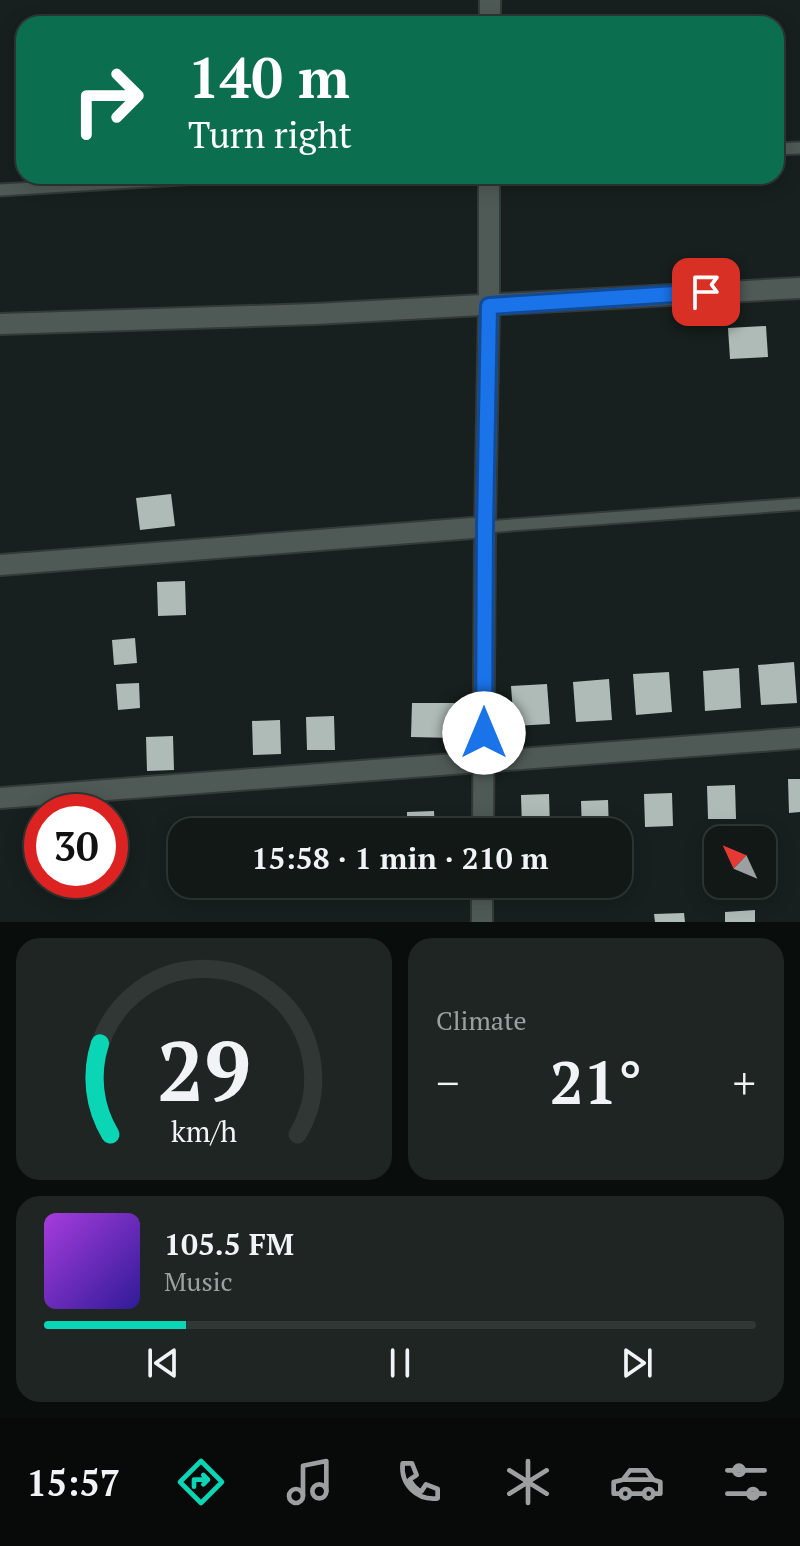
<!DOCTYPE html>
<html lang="en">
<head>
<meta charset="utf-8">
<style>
	:root { --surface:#111816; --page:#1e2523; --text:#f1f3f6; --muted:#9ca0a1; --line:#303735; --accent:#0ad5b5 }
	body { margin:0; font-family:"PT Serif",serif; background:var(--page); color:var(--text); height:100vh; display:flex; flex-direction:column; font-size:30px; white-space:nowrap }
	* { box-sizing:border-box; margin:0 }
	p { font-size:26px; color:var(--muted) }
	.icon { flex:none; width:44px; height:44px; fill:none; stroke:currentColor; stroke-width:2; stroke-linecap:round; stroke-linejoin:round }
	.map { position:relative; height:922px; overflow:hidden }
	.sheet { display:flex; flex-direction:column; gap:16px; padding:16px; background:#090d0c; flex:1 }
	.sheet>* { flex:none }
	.top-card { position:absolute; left:16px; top:16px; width:768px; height:168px; border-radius:24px; box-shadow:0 4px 20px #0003,0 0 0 2px var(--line); background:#0b6e4f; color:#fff; overflow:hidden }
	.needle { width:52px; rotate:314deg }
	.fabs { position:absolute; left:704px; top:826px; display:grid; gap:16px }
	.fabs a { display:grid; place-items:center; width:72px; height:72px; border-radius:16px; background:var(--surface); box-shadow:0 4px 20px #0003,0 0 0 2px var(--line); font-size:40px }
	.speed { position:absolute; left:24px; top:794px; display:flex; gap:16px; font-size:40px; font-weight:700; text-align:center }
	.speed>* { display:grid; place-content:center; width:104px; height:104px; border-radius:50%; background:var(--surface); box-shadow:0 4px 20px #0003,0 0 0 2px var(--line); line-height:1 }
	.speed .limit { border:12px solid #d22; background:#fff; color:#111 }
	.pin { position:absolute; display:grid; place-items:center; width:68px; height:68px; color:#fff; margin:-34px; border-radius:16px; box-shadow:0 4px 12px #0006 }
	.me { position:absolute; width:88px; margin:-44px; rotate:0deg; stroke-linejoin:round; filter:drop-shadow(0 0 6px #0008) }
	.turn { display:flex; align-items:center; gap:28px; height:168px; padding:0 40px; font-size:36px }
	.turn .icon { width:104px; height:104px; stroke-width:2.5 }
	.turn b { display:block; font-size:56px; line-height:68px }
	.big { font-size:60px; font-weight:600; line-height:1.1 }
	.sheet .tile { flex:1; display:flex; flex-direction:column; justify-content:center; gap:12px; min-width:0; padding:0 28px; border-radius:24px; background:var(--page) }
	.sheet .dial { align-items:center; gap:0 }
	.dial svg { height:208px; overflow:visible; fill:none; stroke:var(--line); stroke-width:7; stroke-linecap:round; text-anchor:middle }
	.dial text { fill:var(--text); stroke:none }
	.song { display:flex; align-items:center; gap:24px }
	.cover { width:96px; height:96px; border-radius:12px; background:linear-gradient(135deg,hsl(280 70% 55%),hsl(250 70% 35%)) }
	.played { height:8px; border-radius:4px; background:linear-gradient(90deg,var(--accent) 20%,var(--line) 20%) }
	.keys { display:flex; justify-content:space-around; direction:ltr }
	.heat { display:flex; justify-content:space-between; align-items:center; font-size:44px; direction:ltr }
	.sheet .tiles { flex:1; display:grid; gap:16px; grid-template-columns:1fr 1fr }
	.tile:last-child { grid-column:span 2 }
	.trip { position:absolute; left:168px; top:818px; width:464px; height:80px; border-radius:24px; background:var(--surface); box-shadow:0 4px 20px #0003,0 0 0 2px var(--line); font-weight:600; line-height:80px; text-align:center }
	.tabs { display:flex; height:128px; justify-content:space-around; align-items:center; background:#070a09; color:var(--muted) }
	.tabs .icon { width:56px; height:56px }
	.tabs .current { color:var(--accent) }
	.tabs b { font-size:36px; color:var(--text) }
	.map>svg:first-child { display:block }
</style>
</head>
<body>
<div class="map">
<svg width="800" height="922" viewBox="0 0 800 922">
	<rect width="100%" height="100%" fill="#17201e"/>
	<g fill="#afbbb7">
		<path d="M766,326L768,357L730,359L728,328Z"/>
		<path d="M171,494L175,526L140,530L136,498Z"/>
		<path d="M185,581L186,615L158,616L157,582Z"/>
		<path d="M135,638L137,663L114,665L112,640Z"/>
		<path d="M794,662L797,703L761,705L758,665Z"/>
		<path d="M739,668L741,708L705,711L703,671Z"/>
		<path d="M669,672L672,712L636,715L633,674Z"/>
		<path d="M609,679L612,720L576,722L573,682Z"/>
		<path d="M139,683L140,708L118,710L116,684Z"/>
		<path d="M547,684L550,724L514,726L511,686Z"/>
		<path d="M412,703H454V738L411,737Z"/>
		<path d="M334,716L335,750H307L306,717Z"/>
		<path d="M280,720L281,754L253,755L252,721Z"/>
		<path d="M173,736L174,770L147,771L146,737Z"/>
		<path d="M788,779H800V812L789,813Z"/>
		<path d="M735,785L736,819H708L707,786Z"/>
		<path d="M672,793L673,826L645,827L644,794Z"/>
		<path d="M549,794L550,828L522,829L521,795Z"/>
		<path d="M608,800L609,832H582L581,801Z"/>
		<path d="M434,811L435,832H407V812Z"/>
		<path d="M755,910V922H725V912Z"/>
		<path d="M684,913L685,922H655L654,914Z"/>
	</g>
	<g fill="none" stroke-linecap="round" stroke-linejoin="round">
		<g stroke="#333a38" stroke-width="15">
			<g id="lane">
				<path d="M776,149L800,148"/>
				<path d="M0,190L230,176"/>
				<path d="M485,527L800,504"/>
			</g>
		</g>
		<g stroke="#333a38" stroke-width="24">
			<g id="street">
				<path d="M490,24V0"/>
				<path d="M0,324L315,314L800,288"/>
				<path d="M0,565L485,527"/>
				<path d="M0,798L800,738"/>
				<path d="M483,832L485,527L489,306V176"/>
				<path d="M482,922V884"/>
			</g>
		</g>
		<use href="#lane" stroke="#4f5a57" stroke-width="11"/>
		<use href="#street" stroke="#4f5a57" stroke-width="20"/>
	</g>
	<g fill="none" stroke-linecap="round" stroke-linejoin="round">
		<g stroke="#114b97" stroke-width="20">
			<path id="route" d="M484,733L485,527L489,306L706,292"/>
		</g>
		<use href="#route" stroke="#1a73e8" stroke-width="14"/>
	</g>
</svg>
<div class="fabs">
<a><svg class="needle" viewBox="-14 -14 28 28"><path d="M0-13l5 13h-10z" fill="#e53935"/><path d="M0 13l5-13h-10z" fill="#9ca0a1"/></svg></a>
</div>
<div class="speed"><div class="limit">30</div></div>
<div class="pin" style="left:706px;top:292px;background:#d93025"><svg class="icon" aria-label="arrive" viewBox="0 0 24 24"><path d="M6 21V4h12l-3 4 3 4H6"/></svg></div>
<svg class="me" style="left:484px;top:733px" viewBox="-20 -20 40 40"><circle r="19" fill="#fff"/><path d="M0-13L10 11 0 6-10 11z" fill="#1a73e8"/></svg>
<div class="trip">15:58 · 1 min · 210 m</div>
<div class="top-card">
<div class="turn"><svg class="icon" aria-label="right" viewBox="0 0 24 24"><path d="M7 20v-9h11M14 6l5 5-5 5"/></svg><div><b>140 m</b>Turn right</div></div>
</div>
</div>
<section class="sheet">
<div class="tiles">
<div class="tile dial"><svg viewBox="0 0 100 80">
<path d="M14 69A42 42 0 1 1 86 69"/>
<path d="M14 69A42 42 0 0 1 10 34" stroke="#0ad5b5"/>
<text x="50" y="56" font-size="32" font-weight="700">29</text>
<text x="50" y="72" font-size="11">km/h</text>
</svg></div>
<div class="tile"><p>Climate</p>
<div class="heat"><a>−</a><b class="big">21°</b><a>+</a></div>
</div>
<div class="tile">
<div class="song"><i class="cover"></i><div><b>105.5 FM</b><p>Music</p></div></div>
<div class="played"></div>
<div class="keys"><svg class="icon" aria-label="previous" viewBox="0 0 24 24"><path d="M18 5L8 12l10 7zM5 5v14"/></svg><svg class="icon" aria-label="pause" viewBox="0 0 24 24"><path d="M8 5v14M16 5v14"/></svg><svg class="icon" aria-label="next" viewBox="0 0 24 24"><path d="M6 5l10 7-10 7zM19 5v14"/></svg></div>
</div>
</div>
</section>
<nav class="tabs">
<b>15:57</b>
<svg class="icon current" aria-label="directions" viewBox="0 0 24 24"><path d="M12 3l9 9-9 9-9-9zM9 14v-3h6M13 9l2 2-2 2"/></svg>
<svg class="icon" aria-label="music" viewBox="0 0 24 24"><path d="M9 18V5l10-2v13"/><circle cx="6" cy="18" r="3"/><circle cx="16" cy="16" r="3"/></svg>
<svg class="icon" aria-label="phone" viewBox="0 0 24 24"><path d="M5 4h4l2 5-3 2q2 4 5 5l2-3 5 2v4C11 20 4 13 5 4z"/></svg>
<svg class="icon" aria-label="climate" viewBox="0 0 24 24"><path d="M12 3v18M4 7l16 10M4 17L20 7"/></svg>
<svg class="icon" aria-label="car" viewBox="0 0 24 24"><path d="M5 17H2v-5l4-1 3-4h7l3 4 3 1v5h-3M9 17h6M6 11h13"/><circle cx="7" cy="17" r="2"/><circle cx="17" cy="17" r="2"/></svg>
<svg class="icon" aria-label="filters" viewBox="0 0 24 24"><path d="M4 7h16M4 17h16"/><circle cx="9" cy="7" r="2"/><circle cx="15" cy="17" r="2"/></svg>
</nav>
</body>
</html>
